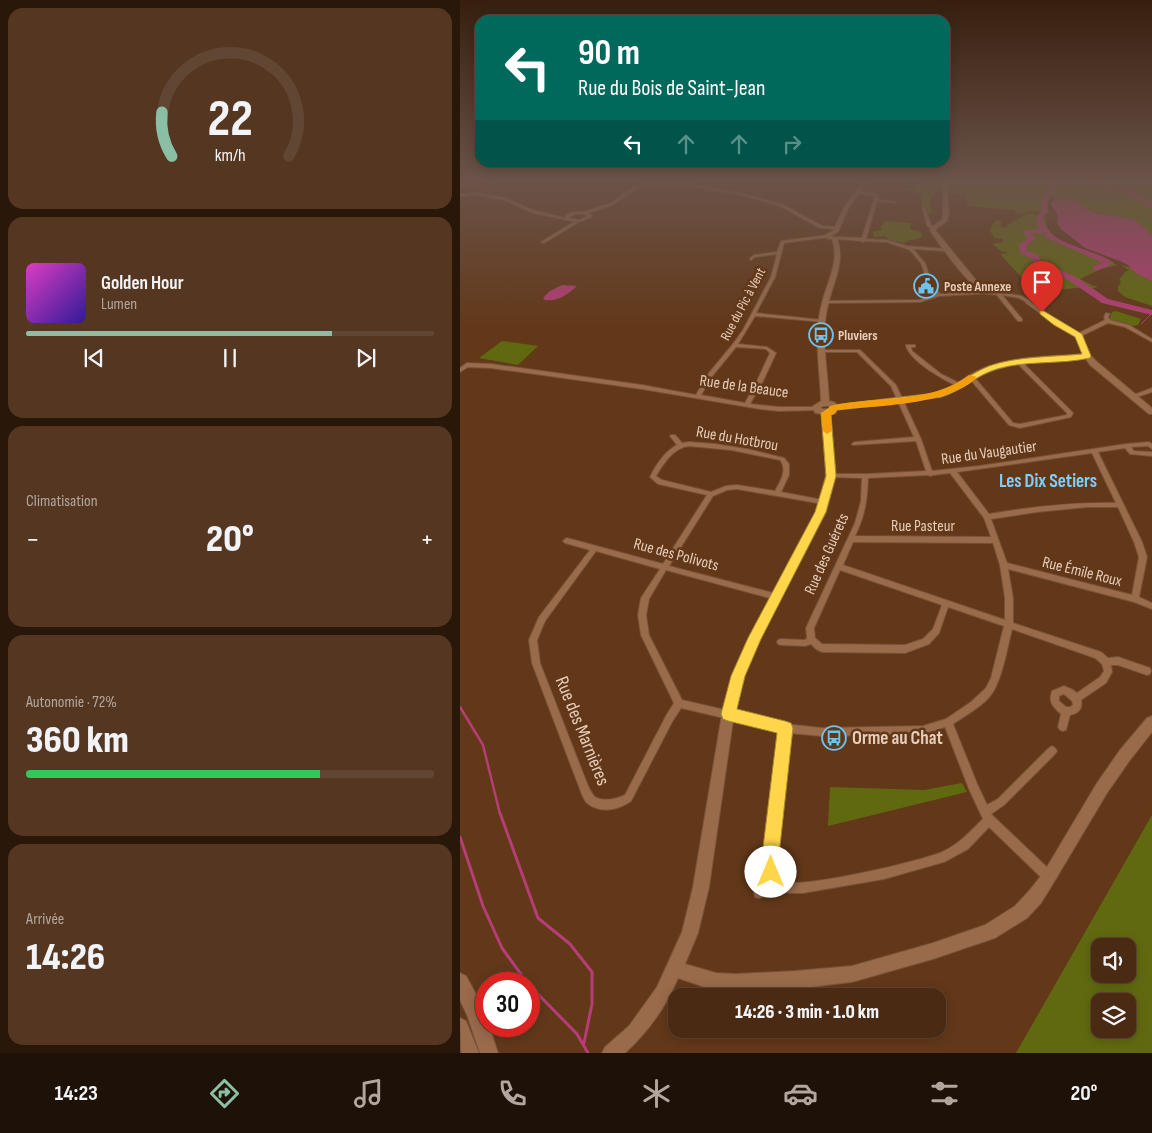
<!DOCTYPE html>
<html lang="fr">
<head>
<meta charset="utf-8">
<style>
	:root { --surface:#4a2a13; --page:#543621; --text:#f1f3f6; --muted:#b2a7a0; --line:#614633; --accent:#8abfa5 }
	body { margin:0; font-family:"Sofia Sans Condensed",sans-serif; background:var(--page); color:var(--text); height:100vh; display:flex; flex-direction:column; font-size:19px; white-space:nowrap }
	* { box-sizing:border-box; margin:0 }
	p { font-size:16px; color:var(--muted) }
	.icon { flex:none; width:28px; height:28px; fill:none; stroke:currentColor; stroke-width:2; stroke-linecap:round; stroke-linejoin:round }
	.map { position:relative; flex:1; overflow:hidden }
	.panel { display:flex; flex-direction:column; gap:8px; padding:8px; background:#29170a; width:460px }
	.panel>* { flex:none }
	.banner { position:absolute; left:15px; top:15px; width:475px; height:152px; border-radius:15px; box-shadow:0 2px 12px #0003,0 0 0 1px var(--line); background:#00695c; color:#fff; overflow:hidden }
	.fabs { position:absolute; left:631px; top:938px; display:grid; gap:10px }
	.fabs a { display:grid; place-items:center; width:45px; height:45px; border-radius:10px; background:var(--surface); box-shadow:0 2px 12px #0003,0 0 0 1px var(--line); font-size:25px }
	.speed { position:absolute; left:15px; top:972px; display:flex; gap:10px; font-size:25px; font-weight:700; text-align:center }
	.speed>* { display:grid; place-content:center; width:65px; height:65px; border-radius:50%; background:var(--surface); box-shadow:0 2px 12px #0003,0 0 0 1px var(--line); line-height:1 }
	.speed .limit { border:8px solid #d22; background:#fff; color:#111 }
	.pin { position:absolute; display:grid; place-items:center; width:42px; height:42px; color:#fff; margin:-51px -21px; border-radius:50% 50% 50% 0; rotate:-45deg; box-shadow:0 0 5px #0007 }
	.pin .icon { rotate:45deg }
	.me { position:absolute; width:55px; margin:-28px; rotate:0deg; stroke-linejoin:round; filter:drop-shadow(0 0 4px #0008) }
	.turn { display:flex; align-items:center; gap:18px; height:105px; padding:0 20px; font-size:22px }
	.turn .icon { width:65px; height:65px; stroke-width:2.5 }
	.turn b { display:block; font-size:35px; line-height:42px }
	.lanes { display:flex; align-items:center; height:48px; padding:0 20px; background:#0003; justify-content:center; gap:25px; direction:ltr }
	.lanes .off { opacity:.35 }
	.big { font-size:38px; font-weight:800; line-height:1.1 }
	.panel .widget { flex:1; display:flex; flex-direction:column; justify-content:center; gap:8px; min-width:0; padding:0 18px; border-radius:15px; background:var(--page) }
	.panel .dial { align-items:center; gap:0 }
	.dial svg { height:130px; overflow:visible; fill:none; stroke:var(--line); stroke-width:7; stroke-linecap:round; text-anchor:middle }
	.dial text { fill:var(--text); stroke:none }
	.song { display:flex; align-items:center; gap:15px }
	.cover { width:60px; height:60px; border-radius:8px; background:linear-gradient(135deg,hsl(310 70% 55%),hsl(250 70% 35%)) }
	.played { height:5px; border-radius:2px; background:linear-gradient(90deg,var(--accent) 75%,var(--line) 75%) }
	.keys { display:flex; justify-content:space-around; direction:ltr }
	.heat { display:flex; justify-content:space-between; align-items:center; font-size:28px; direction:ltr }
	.charge { height:8px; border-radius:4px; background:linear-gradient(90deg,#34c759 72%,var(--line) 0) }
	.trip { position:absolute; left:208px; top:988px; width:278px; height:50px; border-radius:15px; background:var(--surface); box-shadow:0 2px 12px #0003,0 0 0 1px var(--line); font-weight:800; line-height:50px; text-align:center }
	.menu { display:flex; height:80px; justify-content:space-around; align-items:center; background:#1e1108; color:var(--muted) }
	.menu .icon { width:35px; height:35px }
	.menu .on { color:var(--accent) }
	.menu b { font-size:22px; color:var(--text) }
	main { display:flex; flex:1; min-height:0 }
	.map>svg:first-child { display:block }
</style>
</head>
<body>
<main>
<section class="panel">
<div class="widget dial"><svg viewBox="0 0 100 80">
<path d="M14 69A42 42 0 1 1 86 69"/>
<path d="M14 69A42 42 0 0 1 8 42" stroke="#8abfa5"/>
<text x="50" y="56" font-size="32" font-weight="700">22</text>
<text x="50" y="72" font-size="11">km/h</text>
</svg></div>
<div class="widget">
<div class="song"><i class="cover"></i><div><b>Golden Hour</b><p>Lumen</p></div></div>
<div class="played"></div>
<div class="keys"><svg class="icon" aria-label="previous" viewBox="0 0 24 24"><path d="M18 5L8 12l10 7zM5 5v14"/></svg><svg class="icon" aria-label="pause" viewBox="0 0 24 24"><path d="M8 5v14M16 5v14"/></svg><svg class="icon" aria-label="next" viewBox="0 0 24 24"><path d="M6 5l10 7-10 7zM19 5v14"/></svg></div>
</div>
<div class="widget"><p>Climatisation</p>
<div class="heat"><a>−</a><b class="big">20°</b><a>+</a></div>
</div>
<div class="widget"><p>Autonomie · 72%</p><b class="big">360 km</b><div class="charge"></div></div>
<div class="widget"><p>Arrivée</p><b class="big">14:26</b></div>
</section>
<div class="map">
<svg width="692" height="1053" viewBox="0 0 692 1053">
	<rect width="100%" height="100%" fill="#623819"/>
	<g fill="#616910" fill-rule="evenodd">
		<path d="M442,180H482L483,190H475V196H471L470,206L472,213H466L465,207L462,206L461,193L443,190V189H456L458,181Z"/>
		<path d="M488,180H586L592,182L590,180H626L636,185L659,188L692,206V235L674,219L634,213L614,201L592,198L595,195L588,197L587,215L582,212L571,211L556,214L554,210L507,206V203L518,202L507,203L505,194H488Z"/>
		<path d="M630,180H692V184H681L692,186V204L681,199L669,191L671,190L643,186Z"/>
		<path d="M568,213L579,215V217L583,215L586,218C583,245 639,254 657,265L641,269L620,279L634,286H638L632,289L626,287L597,290L590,280H564L540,254L549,253L541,251L532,244L544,242L542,239L534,238L530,231L533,224L537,220L541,221V227L547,228L546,226Z"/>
		<path d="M427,221L451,223L450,229L461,232L462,236L459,239L449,240L445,243L430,240L425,236L414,237L413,232L423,230L421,228L423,222Z"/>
		<path d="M662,266L670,267L692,281V306L665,297L658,291V287L661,282L659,280L665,272L669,270Z"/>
		<path d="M656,311L681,319L678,325L672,326L649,320L652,312Z"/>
		<path d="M42,341L78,346L58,365L19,358Z"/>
		<path d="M502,783L507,792L368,826L370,787L464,790Z"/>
		<path d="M692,815V1053H556ZM640,946H668V974H640ZM640,1001H668V1029H640Z"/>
	</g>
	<g fill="#b43e75">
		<path d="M602,198L614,201L634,213L674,219L692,235V281L674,272L668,265L660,261L625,248L601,229L597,223L598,215L591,205L593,201Z"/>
		<path d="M102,285L117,286C108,294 98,302 85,300L83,298L90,291Z"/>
	</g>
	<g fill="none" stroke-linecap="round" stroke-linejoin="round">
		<path stroke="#b43e75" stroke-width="1" d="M681,324L692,313"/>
		<path stroke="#b43e75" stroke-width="2.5" d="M0,707L23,745L40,814"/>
		<g stroke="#b43e75" stroke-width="3">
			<path d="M40,813L78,918L110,944L132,972V1004L124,1043"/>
			<path d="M0,837L23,906L42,948L68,984"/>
			<path d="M69,985L117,1034L128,1053"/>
		</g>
		<g fill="#b43e75" fill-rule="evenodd">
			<path d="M586,180H593L599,185L587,201L588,212L583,217C584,245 635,248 654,263L639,270H633V266L643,263L587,238L583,233L571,234L575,239L566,246L567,251L578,255L581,261L616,277L648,299L692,310V315L642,303L610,281L575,264L572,258L561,254L558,245L568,239L563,232L564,231L580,229L577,223V216L582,211L581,201L593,185Z"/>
			<path d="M625,180L668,188L692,203V208L664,191L632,185Z"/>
		</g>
		<g stroke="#765238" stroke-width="2">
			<g id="street">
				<path d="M229,184L281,193L322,204L362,226L377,227L379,228L377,229L360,228L320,206L281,195L229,186L179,187L153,205L128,213L132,215V217L119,222L106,220L70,212L44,200L10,194L8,196H0V194H7L8,192H10L46,198L72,210L105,218L106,215L114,212H124L151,203L177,185ZM115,214H125L128,216L119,220L108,218L109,217Z"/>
				<path d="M397,191L418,194L417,199L437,202L435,203L417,201L406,239L427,240L447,246L487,249V251H486L453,249L465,263L473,286L480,294L531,291H533V293L479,296L460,302L363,303V301H365L460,300L476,294L469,286L461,263L450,250L427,242L405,241L403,242L401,241L376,239V237H377L402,238L415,196L398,193Z"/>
				<path d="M462,206L465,207L471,225L474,227V229H472L467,226Z"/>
				<path d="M114,222L117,223L84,243L81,242Z"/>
				<path d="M368,235H369V237L324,243L315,277L296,313L362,320L364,321V322L295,316L278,344L307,347L316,353L303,381L290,404L319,407H357L360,409L359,410L319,411L300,409L182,389L31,368L8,367L0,372V368L7,363L31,364L182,385L236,395L249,373L273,344L283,330L311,277L317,254L295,257L291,260H290V258L294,255L317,252L321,241ZM276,347L306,349L310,353L297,381L285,403L241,395L253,375Z"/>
				<path d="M536,292L562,296L570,301V303H568L559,298L542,295L562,319V321H558L536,294Z"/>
				<path d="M646,313L650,314L648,317L650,320L669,325L692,339V342L665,327L648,323L621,336H617V334L645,320L644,317Z"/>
				<path d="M446,345H455V347H451L452,351L481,374L503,385V387H499C484,380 451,362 446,346Z"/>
				<path d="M361,350H400L436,385L461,439L472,471L519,466L666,444L689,442L692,444V449L688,446L671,447L674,451L692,452V456L670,454L665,448L638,452L682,542L687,557L679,597L692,603V609L674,602L548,569L553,598V623L641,652L648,658L658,657L690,668L691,671L690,674L687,675L658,665H651L652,672L646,683L621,700C623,709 618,714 610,715L606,730L603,731L600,730L598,727L601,714C593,707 588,702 592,691L604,686L613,690L617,693L640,677L644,671L642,664L635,658L552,629C547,649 543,675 533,692C525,705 506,715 493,724L518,786L527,805L538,799L589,748L592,746L595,748L597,751L595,754L544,805L531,814L533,816L593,873L594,877L593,881L589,882L585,881L529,827L508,849L484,862L424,879L343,893H329L316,888L310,895L299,898L295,897L294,893L295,889L303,887L309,879L305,864L320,731L221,708L212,722L171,801C159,810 140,814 127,803C124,800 122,795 121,792L72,663L69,640L79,617L130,550L105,543L103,541L105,539L107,538L203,564L247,495L198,484L190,477C196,465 204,452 217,445L210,436L211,435H215L222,443L229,442L255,444L287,449L324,458L329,464V475L321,492L363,500L366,502L363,504L277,489L267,490L253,496L209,566L317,594L320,595L321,597L320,599L317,600L206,570L189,599L186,615L189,635L222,700L325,724L362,728L463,726L486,719L511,702L526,688L531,678L544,626L488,607L479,633L469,644L445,653L362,652L356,649L351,644L345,646L321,645L318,644L317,642L318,640L321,639L345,640L347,638L346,628L395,523L401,501L402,478L371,477L368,475L369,474H408L466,471L456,441L393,445L392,444L393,443L395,442L454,437L431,386L397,352H361ZM229,446L271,450L320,460C328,470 320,482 315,491L277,485L266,486L251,492L202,480L196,476C204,463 213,448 229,446ZM632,453L656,503C613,502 571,507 529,514L497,472ZM490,473L524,518L531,537L395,536C405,515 407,502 408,478L468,475L470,476L473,475ZM627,507H658L674,542L679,557L672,595L547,563L531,519L577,512ZM393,542L533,543L540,565L545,598V620L383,565ZM136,551L200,569L181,598L178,615L181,635L214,703L206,716L165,795C157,799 144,802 135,797C132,794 130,790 128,786L80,663L77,640L85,621ZM380,570L482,605L473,629L463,639L445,645L362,644L355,638L354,628ZM604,694L612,701L613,705L610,707H606L599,701V696ZM485,727L509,789L523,819C511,831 498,845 482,852C462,861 337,890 324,881C318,877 317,870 315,864L329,733L362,736L463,734Z"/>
				<path d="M559,360L561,361L613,413L611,417L560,428L549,425L509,378L510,377H514L553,423L560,424L607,415V413L557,363V361Z"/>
				<path d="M692,388V392L674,398L671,396Z"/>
			</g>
		</g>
		<g stroke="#765238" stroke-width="2">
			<g id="secondary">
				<path d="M404,180H408L389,207L378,232L371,236L377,238C386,262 373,282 368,305C360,336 368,370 369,401L374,402L377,405L477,393C494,388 506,375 522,369C554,356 589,357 623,354L616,336L595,324L566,303V301L568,300L599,322L621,334L630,355L636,361L692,408V414H689L630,365L625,358C593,361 559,360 529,372C512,378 499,391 481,397L377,410L376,413L370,414L376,475L366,512L300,639L284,677L274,714L249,887L238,933L225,964L256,973L276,974L335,971L392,966L473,943L525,925L555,906L569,891L584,872L637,783L660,750L687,718L692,716V732L670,760L647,793L594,882L581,903L567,918L535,938L473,959L392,982L335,989L276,992L256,991L218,978C206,1007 188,1032 165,1053H142L145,1047L169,1026L197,987L222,932L233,887L262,714L272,677L291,634L356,512L366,475L362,414L355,413L353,406L361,401C360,370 353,334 362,303C367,282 380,261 372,239H368L365,235L373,231L384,207ZM364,406H369V409H362L361,407Z"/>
				<path d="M483,180H487L489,215L486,222L476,229V231L515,279L528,290L540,292V294C536,295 529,294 525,293C508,286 481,246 470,231L471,227L482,220L483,215Z"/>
				<path d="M0,973L6,976C14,991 26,1009 26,1026H29L38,1053H20L7,1015L0,1000Z"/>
				<path d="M0,1018L6,1021L19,1053H1Z"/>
			</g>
		</g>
		<use href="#street" fill="#996b4b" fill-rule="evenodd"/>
		<use href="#secondary" fill="#996b4b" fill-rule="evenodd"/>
	</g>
	<path fill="#ac442b" d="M0,180H26L7,189L0,188Z"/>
	<path fill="#8c3723" d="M10,180H26L7,189L4,183Z"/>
	<path fill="#c84f32" stroke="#8c3723" d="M0,180H10L4,183L0,182Z"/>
	<linearGradient id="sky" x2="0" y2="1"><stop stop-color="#361f0e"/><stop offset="0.55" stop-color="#6b5349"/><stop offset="1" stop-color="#6b5349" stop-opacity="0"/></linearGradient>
	<rect width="692" height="327" fill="url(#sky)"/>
	<path fill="#ffd54a" stroke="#a68a30" d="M582,310L622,334L631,356L630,358C599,365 567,360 537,369C516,375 502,391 481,397L377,410L374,414L371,415L376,476L366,512L301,639L285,676L277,709L325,721L331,723L333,728L318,864L320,872L318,879L311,881L305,879L301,864L317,733L268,721L263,719L261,714L271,676L288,638L355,512L366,476L361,413L374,405L477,393C496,387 511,373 529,366C557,356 592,357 622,354L615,337L594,325L580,314V311Z"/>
	<path fill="#f59e0b" d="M509,375L517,377C492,405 414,406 377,410L374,414L371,415L372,431L367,434L363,431L361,413L368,410L370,406C416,395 470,405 509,375Z"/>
	<defs>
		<g id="civic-ring" transform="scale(1.25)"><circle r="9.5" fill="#623819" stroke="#6cc3f2" stroke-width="1.5"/><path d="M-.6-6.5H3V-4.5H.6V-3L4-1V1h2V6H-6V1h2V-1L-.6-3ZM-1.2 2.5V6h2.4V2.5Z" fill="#6cc3f2"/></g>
		<g id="bus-ring" transform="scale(1.25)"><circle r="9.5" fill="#623819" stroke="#6cc3f2" stroke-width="1.5"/><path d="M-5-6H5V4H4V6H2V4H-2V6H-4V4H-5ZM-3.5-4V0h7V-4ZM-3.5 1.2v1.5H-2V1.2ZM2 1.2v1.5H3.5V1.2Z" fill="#6cc3f2"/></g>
	</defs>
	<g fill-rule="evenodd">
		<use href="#civic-ring" x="466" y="286"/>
		<use href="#bus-ring" x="361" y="335"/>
		<use href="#bus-ring" x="374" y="738"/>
	</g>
	<g text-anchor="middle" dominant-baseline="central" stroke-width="5" stroke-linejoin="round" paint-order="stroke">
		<g font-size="14" font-weight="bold" fill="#e7cdbc" stroke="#623819" text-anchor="start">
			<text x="484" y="286">Poste Annexe</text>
			<text x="378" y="335">Pluviers</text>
		</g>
		<g font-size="14" fill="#e7cdbc" stroke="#623819">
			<text transform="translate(283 304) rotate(-62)">Rue du Pic à Vent</text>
		</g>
		<g font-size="16" fill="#e7cdbc" stroke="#623819">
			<text transform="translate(284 387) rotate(8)">Rue de la Beauce</text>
			<text transform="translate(277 439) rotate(10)">Rue du Hotbrou</text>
			<text transform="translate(529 453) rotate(-8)">Rue du Vaugautier</text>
			<text x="463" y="526">Rue Pasteur</text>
			<text transform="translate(367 554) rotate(-66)">Rue des Guérets</text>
			<text transform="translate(216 555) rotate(15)">Rue des Polivots</text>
			<text transform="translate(622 572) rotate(14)">Rue Émile Roux</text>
		</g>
		<g font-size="19" font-weight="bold" fill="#80cefb" stroke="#623819">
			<text x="588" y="481">Les Dix Setiers</text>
		</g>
		<g font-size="19" fill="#e7cdbc" stroke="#623819">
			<text transform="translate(122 731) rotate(68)">Rue des Marnières</text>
		</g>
		<g font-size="19" font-weight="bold" fill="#e7cdbc" stroke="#623819" text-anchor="start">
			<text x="392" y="738">Orme au Chat</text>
		</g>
	</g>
</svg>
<div class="fabs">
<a><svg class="icon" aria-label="sound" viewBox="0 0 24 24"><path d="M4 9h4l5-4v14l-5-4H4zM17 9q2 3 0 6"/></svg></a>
<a><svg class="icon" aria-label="layers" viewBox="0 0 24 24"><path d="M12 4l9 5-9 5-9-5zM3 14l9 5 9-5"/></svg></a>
</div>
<div class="speed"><div class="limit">30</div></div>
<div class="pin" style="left:582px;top:312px;background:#d93025"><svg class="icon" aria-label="arrive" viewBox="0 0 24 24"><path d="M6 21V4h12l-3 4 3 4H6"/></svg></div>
<svg class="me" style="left:311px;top:872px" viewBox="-20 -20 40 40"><circle r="19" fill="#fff"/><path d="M0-13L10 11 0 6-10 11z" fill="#ffd54a"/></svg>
<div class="trip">14:26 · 3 min · 1.0 km</div>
<div class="banner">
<div class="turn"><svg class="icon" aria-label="left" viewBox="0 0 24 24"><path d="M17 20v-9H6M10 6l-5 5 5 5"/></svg><div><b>90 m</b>Rue du Bois de Saint-Jean</div></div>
<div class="lanes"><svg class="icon" aria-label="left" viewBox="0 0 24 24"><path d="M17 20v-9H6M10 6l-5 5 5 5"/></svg><svg class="icon off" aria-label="ahead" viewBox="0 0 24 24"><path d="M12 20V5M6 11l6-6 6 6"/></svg><svg class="icon off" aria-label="ahead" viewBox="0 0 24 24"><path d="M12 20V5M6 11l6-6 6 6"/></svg><svg class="icon off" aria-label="right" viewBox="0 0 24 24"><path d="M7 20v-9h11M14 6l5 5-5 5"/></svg></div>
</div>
</div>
</main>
<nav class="menu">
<b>14:23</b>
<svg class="icon on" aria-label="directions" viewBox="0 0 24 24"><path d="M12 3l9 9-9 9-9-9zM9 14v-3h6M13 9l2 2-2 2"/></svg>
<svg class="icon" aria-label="music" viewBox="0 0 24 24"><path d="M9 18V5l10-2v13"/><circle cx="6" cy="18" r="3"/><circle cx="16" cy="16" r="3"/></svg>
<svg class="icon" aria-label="phone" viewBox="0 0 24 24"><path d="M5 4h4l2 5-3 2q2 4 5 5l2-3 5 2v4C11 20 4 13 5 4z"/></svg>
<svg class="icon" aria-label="climate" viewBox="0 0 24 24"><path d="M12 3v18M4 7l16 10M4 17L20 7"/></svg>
<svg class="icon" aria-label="car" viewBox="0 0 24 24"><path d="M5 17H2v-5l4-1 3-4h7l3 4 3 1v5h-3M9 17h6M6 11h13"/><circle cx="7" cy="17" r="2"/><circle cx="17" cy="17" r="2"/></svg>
<svg class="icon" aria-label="filters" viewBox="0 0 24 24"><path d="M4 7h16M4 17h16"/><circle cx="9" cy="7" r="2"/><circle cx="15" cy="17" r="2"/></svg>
<b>20°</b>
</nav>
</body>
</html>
